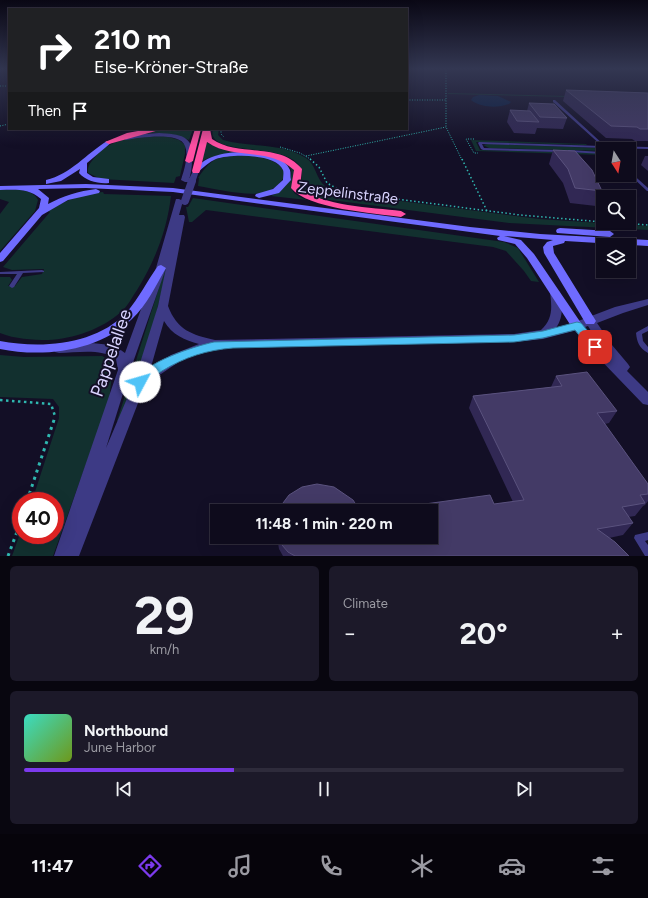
<!DOCTYPE html>
<html lang="en">
<head>
<meta charset="utf-8">
<style>
	:root { --surface:#0e0b1c; --page:#1c1929; --text:#f1f3f6; --muted:#9b9ba3; --line:#2e2b3b; --accent:#7c3aed }
	body { margin:0; font-family:Figtree,sans-serif; background:var(--page); color:var(--text); height:100vh; display:flex; flex-direction:column; font-size:15px; white-space:nowrap }
	* { box-sizing:border-box; margin:0 }
	p { font-size:13px; color:var(--muted) }
	.icon { flex:none; width:22px; height:22px; fill:none; stroke:currentColor; stroke-width:2; stroke-linecap:round; stroke-linejoin:round }
	.map { position:relative; height:556px; overflow:hidden }
	.sheet { display:flex; flex-direction:column; gap:10px; padding:10px; background:#08060f; flex:1 }
	.sheet>* { flex:none }
	.guide { position:absolute; left:8px; top:8px; width:400px; height:122px; border-radius:0px; box-shadow:0 4px 16px #0002,0 0 0 1px var(--line); background:#202124; color:#fff; overflow:hidden }
	.needle { width:26px; rotate:169deg }
	.buttons { position:absolute; left:596px; top:142px; display:grid; gap:8px }
	.buttons a { display:grid; place-items:center; width:40px; height:40px; border-radius:0px; background:var(--surface); box-shadow:0 4px 16px #0002,0 0 0 1px var(--line); font-size:20px }
	.speed { position:absolute; left:12px; top:492px; display:flex; gap:8px; font-size:20px; font-weight:700; text-align:center }
	.speed>* { display:grid; place-content:center; width:52px; height:52px; border-radius:50%; background:var(--surface); box-shadow:0 4px 16px #0002,0 0 0 1px var(--line); line-height:1 }
	.speed .limit { border:6px solid #d22; background:#fff; color:#111 }
	.pin { position:absolute; display:grid; place-items:center; width:34px; height:34px; color:#fff; margin:-17px; border-radius:8px; box-shadow:0 2px 6px #0006 }
	.me { position:absolute; width:44px; margin:-22px; rotate:51deg; stroke-linejoin:round; filter:drop-shadow(0 0 3px #0008) }
	.turn { display:flex; align-items:center; gap:14px; height:84px; padding:0 20px; font-size:18px }
	.turn .icon { width:52px; height:52px; stroke-width:2.5 }
	.turn b { display:block; font-size:28px; line-height:34px }
	.then { display:flex; align-items:center; height:38px; padding:0 20px; background:#0003; gap:8px; font-size:15px }
	.big { font-size:30px; font-weight:700; line-height:1.1 }
	.sheet .card { flex:1; display:flex; flex-direction:column; justify-content:center; gap:6px; min-width:0; padding:0 14px; border-radius:6px; background:var(--page) }
	.sheet .dial { align-items:center; gap:0 }
	.dial b { font-size:52px; line-height:1 }
	.song { display:flex; align-items:center; gap:12px }
	.cover { width:48px; height:48px; border-radius:6px; background:linear-gradient(135deg,hsl(170 70% 55%),hsl(80 70% 35%)) }
	.played { height:4px; border-radius:2px; background:linear-gradient(90deg,var(--accent) 35%,var(--line) 35%) }
	.keys { display:flex; justify-content:space-around; direction:ltr }
	.heat { display:flex; justify-content:space-between; align-items:center; font-size:22px; direction:ltr }
	.sheet .tiles { flex:1; display:grid; gap:10px; grid-template-columns:1fr 1fr }
	.card:last-child { grid-column:span 2 }
	.trip { position:absolute; left:210px; top:504px; width:228px; height:40px; border-radius:0px; background:var(--surface); box-shadow:0 4px 16px #0002,0 0 0 1px var(--line); font-weight:700; line-height:40px; text-align:center }
	.dock { display:flex; height:64px; justify-content:space-around; align-items:center; background:#06040b; color:var(--muted) }
	.dock .icon { width:28px; height:28px }
	.dock .on { color:var(--accent) }
	.dock b { font-size:18px; color:var(--text) }
	.map>svg:first-child { display:block }
</style>
</head>
<body>
<div class="map">
<svg width="648" height="556" viewBox="0 0 648 556">
	<rect width="100%" height="100%" fill="#130f26"/>
	<g fill="#12302f">
		<path d="M448,93L648,98V99L448,94Z"/>
		<path d="M168,129H193L189,140C173,133 157,133 140,134Z"/>
		<path d="M213,129H219L218,135L223,140C251,148 281,142 306,158C316,164 316,179 325,186C331,191 340,193 347,194L539,219L648,226V230L509,223L315,198L300,188C300,182 304,173 300,167C286,141 205,158 213,129Z"/>
		<path d="M165,136L179,140L185,145V154L180,176L176,177L174,183L101,179L88,173C87,166 91,162 95,157C112,136 140,137 165,136Z"/>
		<path d="M471,140L586,144L587,145L476,142L480,150L603,153V155L476,151Z"/>
		<path d="M206,142C228,157 282,143 294,171C295,187 284,191 307,200L271,196C281,192 294,181 291,169C272,145 226,150 202,161Z"/>
		<path d="M488,144L600,148L603,151L489,148L483,145Z"/>
		<path d="M247,155C258,157 270,158 279,165C294,176 273,191 262,193C245,196 215,189 198,186L199,178H198C214,154 220,157 247,155Z"/>
		<path d="M0,190C12,190 32,187 38,200L35,211L0,251V214L9,202L0,199Z"/>
		<path d="M103,192L104,194L171,196C167,230 155,261 137,290C132,297 128,306 121,312C102,329 73,339 48,340C32,340 15,339 0,333V277H10L12,280L8,286H15L22,277L42,274L44,269L12,270L3,267L50,212L48,211C65,201 82,193 103,192Z"/>
		<path d="M193,198L504,242L518,248L539,282L531,281L524,271L506,251L493,247L206,210L192,222H189L186,207H188Z"/>
		<path d="M169,261L150,338L119,421H117L167,262Z"/>
		<path d="M0,355L24,357L102,356C119,364 109,383 110,397L53,556H12L21,531V535H55V501H32L59,418V407L53,399L0,397Z"/>
	</g>
	<path fill="#0a1f44" d="M479,95L498,96L511,102L509,104C498,108 481,108 471,100L473,97Z"/>
	<g fill="none" stroke-linecap="round" stroke-linejoin="round">
		<g stroke="#2fb8b0" stroke-width="1" stroke-dasharray="1 1.5" stroke-linecap="butt">
			<path d="M446,68V127L462,160"/>
			<path d="M0,86H9"/>
			<path d="M407,100H446"/>
			<path d="M0,126L9,124"/>
			<path d="M221,129V134L224,137"/>
			<path d="M474,139H466L474,153H478"/>
			<path d="M280,147L300,153L312,160"/>
			<path d="M306,156L446,127"/>
		</g>
		<g stroke="#2fb8b0" stroke-width="1.5" stroke-dasharray="1.5 2.5" stroke-linecap="butt">
			<path d="M310,159L319,167L327,183L343,192L520,215L603,222"/>
			<path d="M462,159L487,211"/>
			<path d="M622,223L648,225"/>
		</g>
		<path stroke="#2fb8b0" stroke-width="2.5" stroke-dasharray="2.5 3.5" stroke-linecap="butt" d="M0,400L51,404L55,416L54,418"/>
		<g stroke="#2fb8b0" stroke-width="3" stroke-dasharray="3 4.5" stroke-linecap="butt">
			<path d="M27,501L55,417"/>
			<path d="M8,556L21,521"/>
		</g>
		<g fill="#3d3a85" fill-rule="evenodd">
			<path d="M553,100H555L605,146L648,147V149L607,148L606,149L604,148L482,144L484,148L559,150L561,151L559,152L483,150L481,149L478,143L479,142L602,146L553,102Z"/>
			<path d="M568,150L603,152V154L569,152H568Z"/>
			<path d="M629,171L648,188V191H647L629,174Z"/>
			<path d="M42,270L44,271V272L23,273L14,287L12,288L9,286L17,274H0V272Z"/>
			<path d="M648,326V331L642,334L643,341L648,347V353C639,348 637,342 636,333L637,332Z"/>
			<path d="M648,532V540L645,541L648,545V556H645L634,538L635,535Z"/>
		</g>
		<path fill="#3d3a85" fill-rule="evenodd" d="M648,299V305L623,313L597,323L612,345L628,364L630,367L627,371L648,392V405L643,404L591,350L571,326L573,323L615,307ZM588,326L599,344L585,327Z"/>
		<g fill="#3d3a85" fill-rule="evenodd">
			<path d="M159,133C179,134 195,135 192,160C192,167 191,175 188,182H185L181,180C184,170 189,156 185,146C180,131 138,138 126,140L123,138L132,135Z"/>
			<path d="M196,169L199,171L195,183H189L188,181L193,171Z"/>
			<path d="M176,199H179L183,201L179,215H184L185,217L168,306C177,330 192,335 215,340L514,334L541,330C553,319 552,308 550,292L555,289L560,292C562,306 564,316 556,328L577,322L581,323L583,326L581,329L543,339L514,342L221,348L197,354L180,361L145,385L79,556H54L118,370L116,359C101,348 77,353 59,353L55,352L53,349L55,346L59,345C80,344 107,339 125,353L156,268ZM166,268L158,306L134,382L106,448L130,371ZM164,321C172,335 185,340 199,344L171,355L151,367Z"/>
		</g>
		<g fill="#6f6bff" fill-rule="evenodd">
			<path d="M107,141L112,142L87,163V173L93,177L109,179V183C98,184 86,181 79,173L80,169L61,181L46,184V180C71,174 86,154 107,141Z"/>
			<path d="M248,152C261,153 284,155 290,170C291,173 290,177 291,180L279,193L259,198L255,196L256,194L273,189L283,180C283,177 284,173 283,170C276,153 230,154 216,159C209,162 204,167 198,172L193,171C207,154 226,152 248,152Z"/>
			<path d="M86,184L173,188L470,227L540,234L648,240V246L565,241L564,243L553,246L554,253L596,321L594,324H586L544,253L543,247L547,242L553,240L504,236L521,240L534,254L583,326L581,329H573L527,258L515,244L498,240L497,238L500,236L173,192L86,188L38,189L49,198L48,204C63,196 79,191 96,189L100,191L99,193L68,200L42,215L3,261L0,262V253L39,208L41,199C28,188 16,190 0,190V186Z"/>
			<path d="M560,228L610,231L614,234L610,237L557,233L556,231L557,229Z"/>
			<path d="M161,265L166,268C156,285 147,305 132,319C99,351 44,358 0,349V341C42,349 96,345 127,312C139,298 147,281 158,266Z"/>
		</g>
		<g fill="#ff4fa3" fill-rule="evenodd">
			<path d="M149,129H163L109,144L105,142L127,133Z"/>
			<path d="M195,129H201L193,161L189,163L185,161Z"/>
			<path d="M203,129H210L212,139C239,158 279,141 302,169L300,187C322,207 372,207 401,211L406,214L401,217C374,213 308,209 291,188L294,170C268,146 234,161 207,142L200,171L199,173H193L192,171Z"/>
		</g>
		<path stroke="#3d3a85" stroke-width="8" d="M185,201L192,181"/>
	</g>
	<g fill="#312854">
		<path d="M566,90L648,93V141H635L632,139L606,138L563,101Z"/>
		<path d="M529,103L567,118L563,129L537,128L535,134L514,133L507,122L510,110L527,111Z"/>
		<path d="M553,150L602,191L596,206L570,203L563,183L549,164Z"/>
		<path d="M645,156H648V171L641,165Z"/>
		<path d="M556,376L617,411L609,423L605,424L648,484V501L645,505L643,506L635,516L628,517L633,523L623,535L609,538L629,556H283L279,549L277,537H431V511H423L425,504H494L513,502L469,408L473,396L551,387Z"/>
	</g>
	<g fill="#433a66" stroke="#5a527e">
		<path d="M566,90L648,93V129H640L637,127L611,126Z"/>
		<path d="M529,103L554,104L567,118L540,117Z"/>
		<path d="M510,110L530,111L539,122L517,121Z"/>
		<path d="M553,150L575,151L592,170L602,191L575,188L568,169Z"/>
		<path d="M587,372L617,411L597,413L648,484V494L640,495L645,503L622,507L633,523L597,529L615,542L629,556H295L288,552L282,545L278,537H431V511H427L425,504L490,495L494,504L524,500L473,396L562,386L556,376Z"/>
		<path d="M317,484L334,487L353,500L360,511H278L280,507L289,495L302,487Z"/>
	</g>
	<linearGradient id="sky" x2="0" y2="1"><stop stop-color="#0a0815"/><stop offset="0.47" stop-color="#333752"/><stop offset="1" stop-color="#333752" stop-opacity="0"/></linearGradient>
	<rect width="648" height="146" fill="url(#sky)"/>
	<path fill="#4fc3f7" stroke="#337fa1" d="M577,322L581,323L599,344L600,347L599,350H591L575,330L543,338L514,342L233,348C207,350 185,357 162,371C154,376 146,389 136,386L134,382C145,362 192,347 214,342L514,335L543,331Z"/>
	<g text-anchor="middle" dominant-baseline="central" stroke-width="4" stroke-linejoin="round" paint-order="stroke">
		<g font-size="15" fill="#d9d4ff" stroke="#130f26">
			<text transform="translate(348 193) rotate(7)">Zeppelinstraße</text>
		</g>
		<g font-size="18" fill="#d9d4ff" stroke="#130f26">
			<text transform="translate(111 353) rotate(-71)">Pappelallee</text>
		</g>
	</g>
</svg>
<div class="buttons">
<a><svg class="needle" viewBox="-14 -14 28 28"><path d="M0-13l5 13h-10z" fill="#e53935"/><path d="M0 13l5-13h-10z" fill="#9b9ba3"/></svg></a>
<a><svg class="icon" aria-label="search" viewBox="0 0 24 24"><circle cx="10" cy="10" r="6"/><path d="M15 15l6 6"/></svg></a>
<a><svg class="icon" aria-label="layers" viewBox="0 0 24 24"><path d="M12 4l9 5-9 5-9-5zM3 14l9 5 9-5"/></svg></a>
</div>
<div class="speed"><div class="limit">40</div></div>
<div class="pin" style="left:595px;top:347px;background:#d93025"><svg class="icon" aria-label="arrive" viewBox="0 0 24 24"><path d="M6 21V4h12l-3 4 3 4H6"/></svg></div>
<svg class="me" style="left:140px;top:382px" viewBox="-20 -20 40 40"><circle r="19" fill="#fff"/><path d="M0-13L10 11 0 6-10 11z" fill="#4fc3f7"/></svg>
<div class="trip">11:48 · 1 min · 220 m</div>
<div class="guide">
<div class="turn"><svg class="icon" aria-label="right" viewBox="0 0 24 24"><path d="M7 20v-9h11M14 6l5 5-5 5"/></svg><div><b>210 m</b>Else-Kröner-Straße</div></div>
<div class="then">Then<svg class="icon" aria-label="arrive" viewBox="0 0 24 24"><path d="M6 21V4h12l-3 4 3 4H6"/></svg></div>
</div>
</div>
<section class="sheet">
<div class="tiles">
<div class="card dial"><b>29</b><p>km/h</p></div>
<div class="card"><p>Climate</p>
<div class="heat"><a>−</a><b class="big">20°</b><a>+</a></div>
</div>
<div class="card">
<div class="song"><i class="cover"></i><div><b>Northbound</b><p>June Harbor</p></div></div>
<div class="played"></div>
<div class="keys"><svg class="icon" aria-label="previous" viewBox="0 0 24 24"><path d="M18 5L8 12l10 7zM5 5v14"/></svg><svg class="icon" aria-label="pause" viewBox="0 0 24 24"><path d="M8 5v14M16 5v14"/></svg><svg class="icon" aria-label="next" viewBox="0 0 24 24"><path d="M6 5l10 7-10 7zM19 5v14"/></svg></div>
</div>
</div>
</section>
<nav class="dock">
<b>11:47</b>
<svg class="icon on" aria-label="directions" viewBox="0 0 24 24"><path d="M12 3l9 9-9 9-9-9zM9 14v-3h6M13 9l2 2-2 2"/></svg>
<svg class="icon" aria-label="music" viewBox="0 0 24 24"><path d="M9 18V5l10-2v13"/><circle cx="6" cy="18" r="3"/><circle cx="16" cy="16" r="3"/></svg>
<svg class="icon" aria-label="phone" viewBox="0 0 24 24"><path d="M5 4h4l2 5-3 2q2 4 5 5l2-3 5 2v4C11 20 4 13 5 4z"/></svg>
<svg class="icon" aria-label="climate" viewBox="0 0 24 24"><path d="M12 3v18M4 7l16 10M4 17L20 7"/></svg>
<svg class="icon" aria-label="car" viewBox="0 0 24 24"><path d="M5 17H2v-5l4-1 3-4h7l3 4 3 1v5h-3M9 17h6M6 11h13"/><circle cx="7" cy="17" r="2"/><circle cx="17" cy="17" r="2"/></svg>
<svg class="icon" aria-label="filters" viewBox="0 0 24 24"><path d="M4 7h16M4 17h16"/><circle cx="9" cy="7" r="2"/><circle cx="15" cy="17" r="2"/></svg>
</nav>
</body>
</html>
